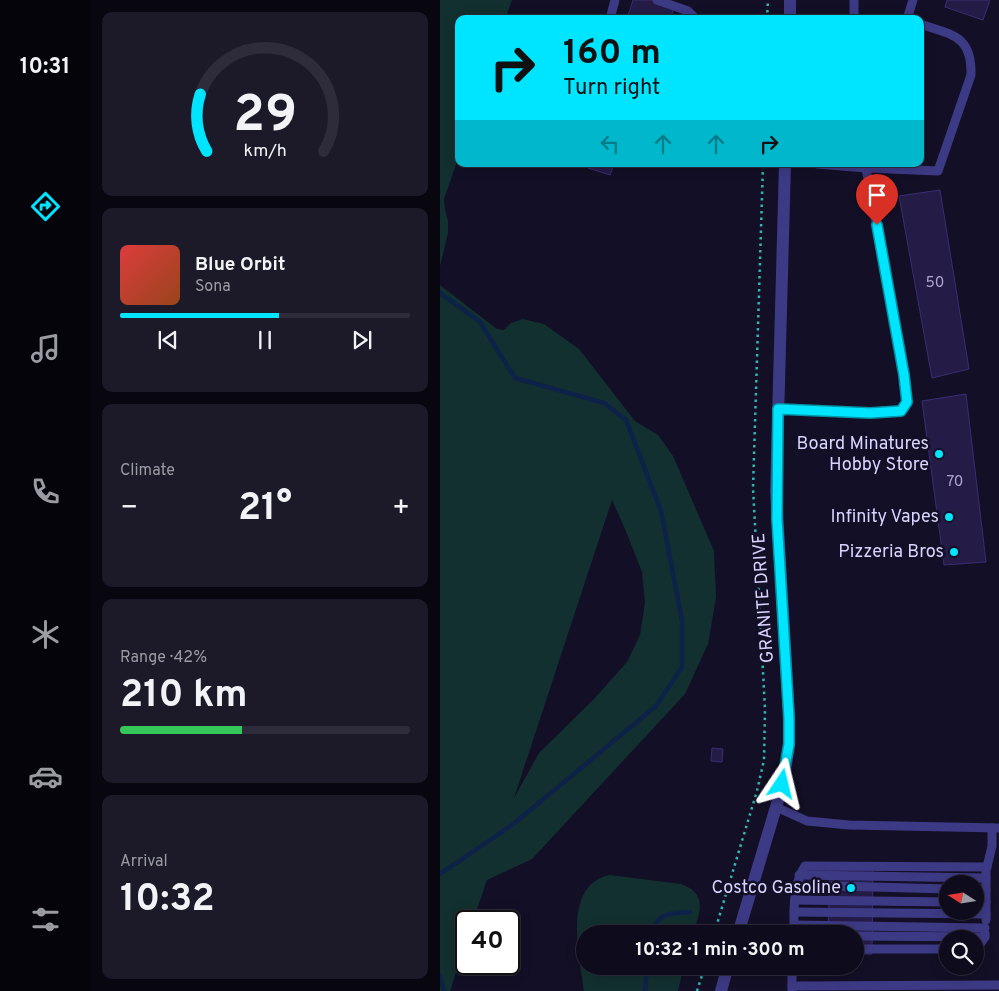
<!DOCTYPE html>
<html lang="en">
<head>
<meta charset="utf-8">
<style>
	:root { --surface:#0e0b1c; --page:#1c1929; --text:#f1f3f6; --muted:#9b9ba3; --line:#2e2b3b; --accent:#00e5ff }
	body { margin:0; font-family:Overpass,sans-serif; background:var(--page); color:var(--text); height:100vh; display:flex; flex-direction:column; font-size:19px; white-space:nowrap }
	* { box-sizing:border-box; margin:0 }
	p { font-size:16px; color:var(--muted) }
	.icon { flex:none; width:28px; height:28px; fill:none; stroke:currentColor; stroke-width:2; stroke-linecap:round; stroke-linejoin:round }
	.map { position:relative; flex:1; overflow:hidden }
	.side { display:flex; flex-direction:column; gap:12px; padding:12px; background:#08060f; width:350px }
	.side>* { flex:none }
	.banner { position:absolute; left:15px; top:15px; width:469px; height:152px; border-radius:10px; box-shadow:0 2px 12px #0003,0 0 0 1px var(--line); background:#00e5ff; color:#111; overflow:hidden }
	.needle { width:32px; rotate:282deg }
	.buttons { position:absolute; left:499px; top:875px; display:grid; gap:10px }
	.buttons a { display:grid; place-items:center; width:45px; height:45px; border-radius:50%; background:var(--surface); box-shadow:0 2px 12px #0003,0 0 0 1px var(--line); font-size:25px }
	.speed { position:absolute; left:15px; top:910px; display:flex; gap:10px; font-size:25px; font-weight:700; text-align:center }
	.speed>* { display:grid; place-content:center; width:65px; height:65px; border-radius:50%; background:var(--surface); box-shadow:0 2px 12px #0003,0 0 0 1px var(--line); line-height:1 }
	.speed .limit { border:2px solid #111; border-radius:8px; background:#fff; color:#111 }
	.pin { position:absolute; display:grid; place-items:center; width:42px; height:42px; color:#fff; margin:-51px -21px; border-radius:50% 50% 50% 0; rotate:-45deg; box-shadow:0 0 5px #0007 }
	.pin .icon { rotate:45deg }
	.me { position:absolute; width:55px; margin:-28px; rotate:10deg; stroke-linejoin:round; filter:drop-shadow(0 0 4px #0008) }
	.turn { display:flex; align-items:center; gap:18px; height:105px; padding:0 25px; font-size:22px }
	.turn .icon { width:65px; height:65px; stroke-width:2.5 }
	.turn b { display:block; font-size:35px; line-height:42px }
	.lanes { display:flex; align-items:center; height:48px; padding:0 25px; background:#0003; justify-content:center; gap:25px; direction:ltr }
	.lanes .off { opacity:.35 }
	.big { font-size:38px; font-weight:700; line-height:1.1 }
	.side .widget { flex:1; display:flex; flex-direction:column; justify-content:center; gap:8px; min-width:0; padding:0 18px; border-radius:10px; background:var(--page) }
	.side .dial { align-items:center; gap:0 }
	.dial svg { height:130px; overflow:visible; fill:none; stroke:var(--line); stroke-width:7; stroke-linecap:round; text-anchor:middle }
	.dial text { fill:var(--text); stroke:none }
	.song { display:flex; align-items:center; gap:15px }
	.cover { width:60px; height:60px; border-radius:8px; background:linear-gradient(135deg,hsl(0 70% 55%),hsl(20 70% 35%)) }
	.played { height:5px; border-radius:2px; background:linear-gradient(90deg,var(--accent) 55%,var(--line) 55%) }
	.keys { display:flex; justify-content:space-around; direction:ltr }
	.heat { display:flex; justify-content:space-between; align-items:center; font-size:28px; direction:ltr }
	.charge { height:8px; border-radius:4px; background:linear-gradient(90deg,#34c759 42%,var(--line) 0) }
	.trip { position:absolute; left:136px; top:925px; width:288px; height:50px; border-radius:25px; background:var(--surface); box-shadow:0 2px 12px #0003,0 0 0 1px var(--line); font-weight:700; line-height:50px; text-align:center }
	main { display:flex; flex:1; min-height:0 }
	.menu { display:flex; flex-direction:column; width:90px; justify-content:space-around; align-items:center; background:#06040b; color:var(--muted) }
	.menu .icon { width:35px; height:35px }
	.menu .on { color:var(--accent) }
	.menu b { font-size:22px; color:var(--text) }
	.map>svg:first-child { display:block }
</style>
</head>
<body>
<main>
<nav class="menu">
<b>10:31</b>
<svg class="icon on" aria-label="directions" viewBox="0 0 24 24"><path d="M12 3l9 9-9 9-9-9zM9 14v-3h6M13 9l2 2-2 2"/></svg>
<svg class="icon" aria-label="music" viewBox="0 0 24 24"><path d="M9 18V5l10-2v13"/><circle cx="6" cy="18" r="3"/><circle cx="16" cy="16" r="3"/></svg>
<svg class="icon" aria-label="phone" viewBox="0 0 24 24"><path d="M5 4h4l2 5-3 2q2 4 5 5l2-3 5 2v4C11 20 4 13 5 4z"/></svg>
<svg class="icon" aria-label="climate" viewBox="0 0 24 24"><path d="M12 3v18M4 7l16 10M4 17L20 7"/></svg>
<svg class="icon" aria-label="car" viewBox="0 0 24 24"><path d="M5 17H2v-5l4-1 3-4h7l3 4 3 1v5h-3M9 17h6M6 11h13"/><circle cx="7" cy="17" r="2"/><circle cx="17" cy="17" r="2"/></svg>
<svg class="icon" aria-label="filters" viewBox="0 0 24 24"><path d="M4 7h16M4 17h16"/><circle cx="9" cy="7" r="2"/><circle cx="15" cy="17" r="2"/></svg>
</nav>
<section class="side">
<div class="widget dial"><svg viewBox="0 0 100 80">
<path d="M14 69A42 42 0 1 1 86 69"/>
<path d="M14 69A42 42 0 0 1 10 34" stroke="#00e5ff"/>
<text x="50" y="56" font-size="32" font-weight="700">29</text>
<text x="50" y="72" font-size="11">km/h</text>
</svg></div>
<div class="widget">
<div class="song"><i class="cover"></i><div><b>Blue Orbit</b><p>Sona</p></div></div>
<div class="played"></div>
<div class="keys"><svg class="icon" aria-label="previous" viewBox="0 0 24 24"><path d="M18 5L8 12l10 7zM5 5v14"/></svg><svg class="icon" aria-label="pause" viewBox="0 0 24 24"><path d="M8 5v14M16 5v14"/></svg><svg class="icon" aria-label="next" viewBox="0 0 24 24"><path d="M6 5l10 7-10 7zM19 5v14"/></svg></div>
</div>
<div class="widget"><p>Climate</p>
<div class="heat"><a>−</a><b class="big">21°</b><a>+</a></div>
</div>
<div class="widget"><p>Range · 42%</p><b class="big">210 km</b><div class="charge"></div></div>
<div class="widget"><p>Arrival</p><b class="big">10:32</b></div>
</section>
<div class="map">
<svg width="559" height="991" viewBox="0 0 559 991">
	<rect width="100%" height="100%" fill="#130f26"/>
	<g fill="#12302f" fill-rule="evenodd">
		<path d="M0,0H72L65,19H19V156L4,199L5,210L8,221V233L0,266Z"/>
		<path d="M0,285L57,329L64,330L71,323L83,319L104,324L139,349L195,421L218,435L233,456L274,551L276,598L268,644L245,694L92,859L47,880L33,921H26V942L10,991H0ZM172,500L185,529L202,572L205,602L200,635L187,662L154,699L99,753L74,798Z"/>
		<path d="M170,875L241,884C268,894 260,912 253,934H145V966H244L238,991H144C140,957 121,885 170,875Z"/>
	</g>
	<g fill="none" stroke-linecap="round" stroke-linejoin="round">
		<g stroke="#0c2248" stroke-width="4.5">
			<path d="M0,293L40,322L75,378L164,403L186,420L221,511L242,620V667L216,706L72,825L0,874"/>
			<path d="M211,934C218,912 230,913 250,912"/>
			<path d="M0,976L4,991"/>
			<path d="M205,991L207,966"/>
		</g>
	</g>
	<g fill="#241b47" stroke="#3b2d73">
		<path d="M193,0H211L234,8L230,19H187Z"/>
		<path d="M507,0H550L543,20L505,7Z"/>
		<path d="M150,164H174L170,175L148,168Z"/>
		<path d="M500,190L529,369L492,378L459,196Z"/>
		<path d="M526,394L546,562L504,565L482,401Z"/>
		<path d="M272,748L283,749L282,762L271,761Z"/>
		<path d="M390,865H433L432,954H415V934H388Z"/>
	</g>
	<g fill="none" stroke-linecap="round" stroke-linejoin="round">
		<g stroke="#2fb8b0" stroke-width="2.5" stroke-dasharray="2.5 4" stroke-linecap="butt">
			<path d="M327,19L328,0"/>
			<path d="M274,934L317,791L324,760L325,709L313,488L323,164"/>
			<path d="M257,991L265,966"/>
		</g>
		<g stroke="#3d3a85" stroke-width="9">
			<path d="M217,0L248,11L256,19"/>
			<path d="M170,19L175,0"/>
			<path d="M414,19V0"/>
			<path d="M467,19L473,0"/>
			<path d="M426,168L498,171L531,75C532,35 512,35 480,24"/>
			<path d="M338,409L431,413L461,411L467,402L464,375L426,168L377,164"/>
			<path d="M336,807L367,821L409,825L559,828"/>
			<path d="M359,875L546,878"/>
			<path d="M357,885L508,889"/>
			<path d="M535,889L546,890"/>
			<path d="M355,900L508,902"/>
			<path d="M535,902H546"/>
			<path d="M354,912L546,914"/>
			<path d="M546,920V871L552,846V828"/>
			<path d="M354,925L545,928"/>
			<path d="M354,934C354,911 352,886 365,866L547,867"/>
			<path d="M415,936L545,937"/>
			<path d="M415,949H508"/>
			<path d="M535,949H537L545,937V933"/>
			<path d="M352,986V966"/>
			<path d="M352,991V986L559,985"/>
		</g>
		<g stroke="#3d3a85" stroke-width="12">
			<path d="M350,19V0"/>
			<path d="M298,934L339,797L345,771L349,744V718L336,492L345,164"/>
			<path d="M281,991L288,966"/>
		</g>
	</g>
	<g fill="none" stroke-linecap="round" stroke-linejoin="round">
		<g stroke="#0095a6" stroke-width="12">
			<path id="route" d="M342,784L349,744V718L337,519L338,409L430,413L461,411L467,402L464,375L437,225"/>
		</g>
		<use href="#route" stroke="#00e5ff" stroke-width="9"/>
	</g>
	<g fill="#00e5ff" stroke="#130f26" stroke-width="2">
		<circle cx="499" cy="454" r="5"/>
		<circle cx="509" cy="517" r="5"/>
		<circle cx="514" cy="552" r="5"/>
		<circle cx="411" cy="888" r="5"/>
	</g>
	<g text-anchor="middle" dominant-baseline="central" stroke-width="5" stroke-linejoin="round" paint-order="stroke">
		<g font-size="15" fill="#aca6d1">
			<text x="495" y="283">50</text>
			<text x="515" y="482">70</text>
		</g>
		<g font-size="18" fill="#d9d4ff" stroke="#130f26" text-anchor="end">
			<text x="489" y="444">Board Minatures<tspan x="489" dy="21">Hobby Store</tspan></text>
			<text x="499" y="517">Infinity Vapes</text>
			<text x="504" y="552">Pizzeria Bros</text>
			<text x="401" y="888">Costco Gasoline</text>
		</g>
		<g font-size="18" fill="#d9d4ff" stroke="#130f26">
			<text transform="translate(324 598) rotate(-94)">GRANITE DRIVE</text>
		</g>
	</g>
</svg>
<div class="buttons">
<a><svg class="needle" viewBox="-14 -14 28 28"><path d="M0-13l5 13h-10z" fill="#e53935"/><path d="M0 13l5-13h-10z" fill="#9b9ba3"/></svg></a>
<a><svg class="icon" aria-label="search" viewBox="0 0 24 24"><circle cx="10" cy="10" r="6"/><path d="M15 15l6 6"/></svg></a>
</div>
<div class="speed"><div class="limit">40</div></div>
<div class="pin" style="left:437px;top:225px;background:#d93025"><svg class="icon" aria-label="arrive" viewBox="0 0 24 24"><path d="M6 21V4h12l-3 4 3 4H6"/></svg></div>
<svg class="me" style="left:342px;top:784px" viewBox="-20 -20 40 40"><path d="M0-17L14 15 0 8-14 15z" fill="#00e5ff" stroke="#fff" stroke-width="4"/></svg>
<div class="trip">10:32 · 1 min · 300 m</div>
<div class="banner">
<div class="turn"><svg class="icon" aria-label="right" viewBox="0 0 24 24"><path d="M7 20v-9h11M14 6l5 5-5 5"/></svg><div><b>160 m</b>Turn right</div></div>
<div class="lanes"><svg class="icon off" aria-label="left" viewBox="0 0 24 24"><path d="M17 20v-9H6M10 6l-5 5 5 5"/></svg><svg class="icon off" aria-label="ahead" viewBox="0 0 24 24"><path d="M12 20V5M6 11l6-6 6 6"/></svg><svg class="icon off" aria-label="ahead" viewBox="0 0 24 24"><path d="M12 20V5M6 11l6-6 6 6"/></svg><svg class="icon" aria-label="right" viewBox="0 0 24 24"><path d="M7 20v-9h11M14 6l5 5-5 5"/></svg></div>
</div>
</div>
</main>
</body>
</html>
